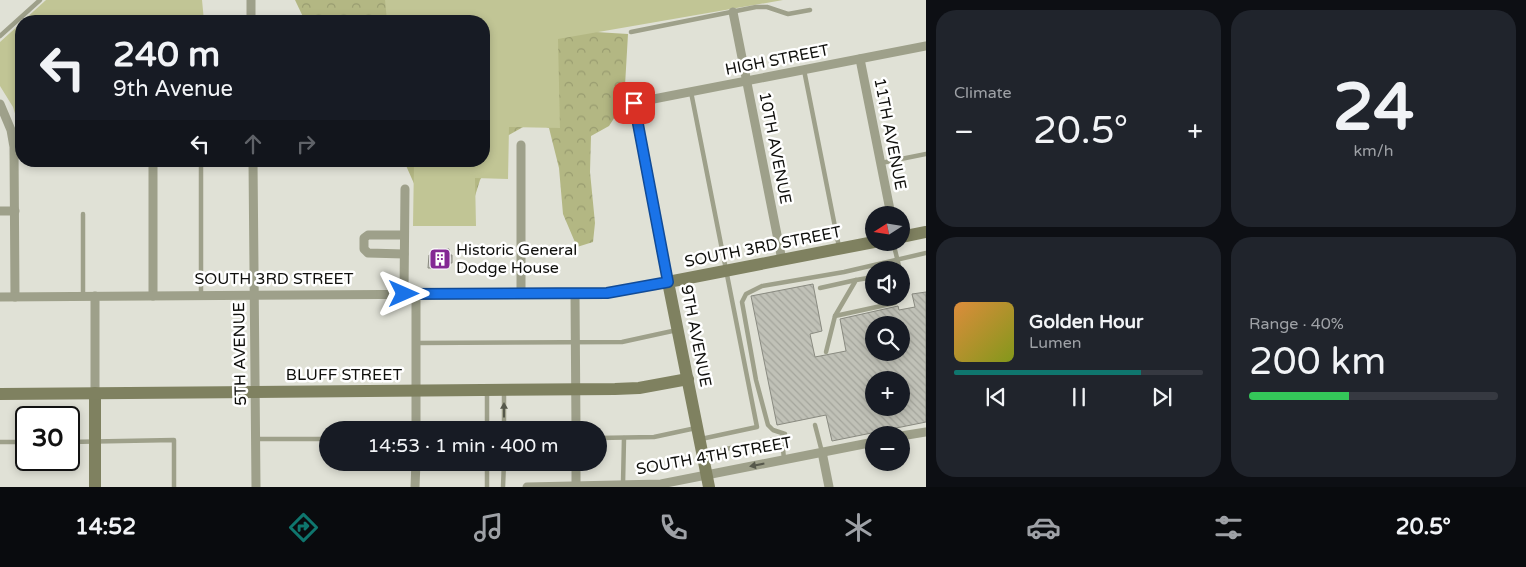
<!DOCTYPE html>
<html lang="en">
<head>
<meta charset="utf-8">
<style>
	:root { --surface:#171b24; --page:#20242c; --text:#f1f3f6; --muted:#9ea1a6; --line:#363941; --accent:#0f766e }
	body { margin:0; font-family:"Varela Round",sans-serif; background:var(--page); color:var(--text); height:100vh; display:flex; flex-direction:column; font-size:19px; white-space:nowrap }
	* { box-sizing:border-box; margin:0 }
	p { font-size:16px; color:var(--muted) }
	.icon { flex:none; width:28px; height:28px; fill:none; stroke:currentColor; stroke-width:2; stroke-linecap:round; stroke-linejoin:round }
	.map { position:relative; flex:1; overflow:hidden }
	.sheet { display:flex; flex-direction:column; gap:10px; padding:10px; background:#0d0f14; width:600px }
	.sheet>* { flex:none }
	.banner { position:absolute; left:15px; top:15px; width:475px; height:152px; border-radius:20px; box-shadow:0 2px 8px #0003; background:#171b24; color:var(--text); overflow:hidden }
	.needle { width:32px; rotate:258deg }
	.controls { position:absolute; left:865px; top:206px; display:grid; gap:10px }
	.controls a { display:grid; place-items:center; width:45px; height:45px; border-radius:50%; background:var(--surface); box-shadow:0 2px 8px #0003; font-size:25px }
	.speed { position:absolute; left:15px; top:406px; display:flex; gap:10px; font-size:25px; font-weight:700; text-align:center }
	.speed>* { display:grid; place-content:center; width:65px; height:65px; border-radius:50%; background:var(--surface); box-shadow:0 2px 8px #0003; line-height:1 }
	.speed .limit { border:2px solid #111; border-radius:8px; background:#fff; color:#111 }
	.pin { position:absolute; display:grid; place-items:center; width:42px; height:42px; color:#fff; margin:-21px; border-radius:10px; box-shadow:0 2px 8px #0006 }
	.me { position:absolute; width:55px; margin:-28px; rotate:90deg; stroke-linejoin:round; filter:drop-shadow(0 0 4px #0008) }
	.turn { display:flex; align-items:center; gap:18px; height:105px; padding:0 15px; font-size:22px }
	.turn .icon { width:65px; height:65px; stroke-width:2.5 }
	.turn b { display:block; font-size:35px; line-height:42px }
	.lanes { display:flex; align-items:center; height:48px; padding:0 15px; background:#0003; justify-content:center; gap:25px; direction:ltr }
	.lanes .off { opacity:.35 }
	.big { font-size:38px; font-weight:600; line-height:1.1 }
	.sheet .card { flex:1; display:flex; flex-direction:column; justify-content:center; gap:8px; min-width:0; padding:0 18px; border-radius:20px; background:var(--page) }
	.sheet .dial { align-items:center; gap:0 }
	.dial b { font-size:65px; line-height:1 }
	.song { display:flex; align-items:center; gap:15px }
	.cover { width:60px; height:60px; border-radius:8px; background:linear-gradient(135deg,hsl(30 70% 55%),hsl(70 70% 35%)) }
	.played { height:5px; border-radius:2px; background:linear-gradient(90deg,var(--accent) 75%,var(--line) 75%) }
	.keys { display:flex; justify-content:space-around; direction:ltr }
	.heat { display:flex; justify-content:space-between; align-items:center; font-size:28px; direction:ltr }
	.charge { height:8px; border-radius:4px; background:linear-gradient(90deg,#34c759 40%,var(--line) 0) }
	.sheet .tiles { flex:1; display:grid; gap:10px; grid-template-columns:repeat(2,1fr) }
	.trip { position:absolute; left:319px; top:421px; width:288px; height:50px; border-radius:25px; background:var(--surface); box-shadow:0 2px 8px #0003; font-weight:600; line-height:50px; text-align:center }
	.tabs { display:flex; height:80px; justify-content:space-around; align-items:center; background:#090b0e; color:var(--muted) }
	.tabs .icon { width:35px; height:35px }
	.tabs .active { color:var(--accent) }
	.tabs b { font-size:22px; color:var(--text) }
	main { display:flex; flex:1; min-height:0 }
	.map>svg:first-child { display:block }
</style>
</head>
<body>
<main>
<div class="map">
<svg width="926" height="487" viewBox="0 0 926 487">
	<defs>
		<pattern id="forest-crowns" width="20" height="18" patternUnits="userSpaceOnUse" patternTransform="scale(1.25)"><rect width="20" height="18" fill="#b3b783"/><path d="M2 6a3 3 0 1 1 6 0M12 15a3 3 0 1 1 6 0" fill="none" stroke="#999c70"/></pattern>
		<pattern id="building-back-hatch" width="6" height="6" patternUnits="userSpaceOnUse" patternTransform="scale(1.25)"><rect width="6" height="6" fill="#c0c1b7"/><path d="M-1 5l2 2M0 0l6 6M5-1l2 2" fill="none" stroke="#a4a59c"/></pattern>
	</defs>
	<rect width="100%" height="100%" fill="#e0e1d6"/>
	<g fill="url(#forest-crowns)">
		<path d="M295,0H395L397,21H305Z"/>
		<path d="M484,25L628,34L624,103L609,126L591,136L590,172L595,223L593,242L577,247L563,214L559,168L549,128L532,122L507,136L480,180L471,209L427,213L404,161H484Z"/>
	</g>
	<g fill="#c1c595">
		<path d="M46,0H202L204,21H23Z"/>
		<path d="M385,0H783L558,39L560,128L509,127L508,179L475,178L476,226H413L414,161H484V21H387Z"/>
		<path d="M21,23V133L13,107L0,86V42Z"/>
	</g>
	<g fill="url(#building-back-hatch)" stroke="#898a80" fill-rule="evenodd">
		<path d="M438,249H449V255H452V263H449V268H428L429,255H433V251H438Z"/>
		<path d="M813,284L822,331L810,334L815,357L846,351L840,319L898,306L899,310L915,307L912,294L926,292V422L832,441L826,415L777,425L751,296ZM874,325H901V352H874ZM874,380H901V408H874Z"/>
	</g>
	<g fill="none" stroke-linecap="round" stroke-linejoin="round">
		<g stroke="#9ea08a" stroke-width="4.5">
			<path d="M631,32L756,7H767L788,14L810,10"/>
			<path d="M0,36L40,0"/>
			<path d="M804,70L839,247"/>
			<path d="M691,92L757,427L701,439"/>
			<path d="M201,161V296"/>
			<path d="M881,163L926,154"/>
			<path d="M83,214V296"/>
			<path d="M893,242L900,270"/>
			<path d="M901,277V279"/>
			<path d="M820,288L856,280"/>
			<path d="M835,316L856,280L874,277"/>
			<path d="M416,343L622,342L677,330"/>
			<path d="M826,352L835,316L895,303L896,298"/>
			<path d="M487,391V430"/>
			<path d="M504,391V430"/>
			<path d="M815,425L822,452"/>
			<path d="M598,438L654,437L696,428"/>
			<path d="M256,439H328"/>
			<path d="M0,442H26"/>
			<path d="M69,442L174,440V487"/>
			<path d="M716,451L785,437"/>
			<path d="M784,459L783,449L785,434L773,430L768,425L756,380L742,302L746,294L762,286L844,272L926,253"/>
			<path d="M487,462V487"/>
			<path d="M623,484L624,438"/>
			<path d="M503,487L504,462"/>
		</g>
		<g stroke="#9ea08a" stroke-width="9">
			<path d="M251,0V21"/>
			<path d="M733,12L782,260"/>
			<path d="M860,59L891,215"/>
			<path d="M0,104L11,130L14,147L15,297"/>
			<path d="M521,145V294"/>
			<path d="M153,161V296"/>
			<path d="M253,161L256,487"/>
			<path d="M0,211H15"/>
			<path d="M404,254L368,253L364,249V238L368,235H404"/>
			<path d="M575,293L576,430"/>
			<path d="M404,294L405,189"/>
			<path d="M416,294V430"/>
			<path d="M95,296V393"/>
			<path d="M0,297L607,293L668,282L633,103L926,46"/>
			<path d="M901,436L926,432"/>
			<path d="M822,452L829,487"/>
			<path d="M576,462V487"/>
			<path d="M415,487L416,462"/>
			<path d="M527,487L661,484L874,442"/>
		</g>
		<g stroke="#7f8160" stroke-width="12">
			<path d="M901,237L926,232"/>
			<path d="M95,393V487"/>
			<path d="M0,394L615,389L639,388L688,379"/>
			<path d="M709,487L668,282L874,242"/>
		</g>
	</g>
	<defs><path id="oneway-solid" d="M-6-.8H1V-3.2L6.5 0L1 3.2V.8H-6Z" transform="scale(1.25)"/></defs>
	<g fill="#56584b">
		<use href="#oneway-solid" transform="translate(504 410) rotate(-90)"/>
		<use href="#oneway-solid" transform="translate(757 465) rotate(169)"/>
	</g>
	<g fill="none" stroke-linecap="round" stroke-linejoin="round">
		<g stroke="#114b97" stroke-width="12">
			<path id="route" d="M404,294L607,293L668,282L634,103"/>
		</g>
		<use href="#route" stroke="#1a73e8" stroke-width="9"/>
	</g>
	<defs>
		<g id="building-square" transform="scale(1.125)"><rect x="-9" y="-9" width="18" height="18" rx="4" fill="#842894" stroke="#fff"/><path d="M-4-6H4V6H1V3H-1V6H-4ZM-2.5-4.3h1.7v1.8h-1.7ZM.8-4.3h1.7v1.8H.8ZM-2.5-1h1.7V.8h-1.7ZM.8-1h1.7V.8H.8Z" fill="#fff"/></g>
	</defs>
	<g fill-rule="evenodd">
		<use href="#building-square" x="440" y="259"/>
	</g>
	<g text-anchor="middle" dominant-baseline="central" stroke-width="5" stroke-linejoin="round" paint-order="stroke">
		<g font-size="16" fill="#0f0f0c" stroke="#fff">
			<text transform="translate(777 60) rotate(-11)">HIGH STREET</text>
			<text transform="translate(890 134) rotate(79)">11TH AVENUE</text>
			<text transform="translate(775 148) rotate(79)">10TH AVENUE</text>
			<text transform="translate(763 247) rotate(-11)">SOUTH 3RD STREET</text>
			<text x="274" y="279">SOUTH 3RD STREET</text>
			<text transform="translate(696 336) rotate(79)">9TH AVENUE</text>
			<text transform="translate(240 354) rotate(-91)">5TH AVENUE</text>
			<text x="344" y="375">BLUFF STREET</text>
			<text transform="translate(714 456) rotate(-10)">SOUTH 4TH STREET</text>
		</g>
		<g font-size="16" fill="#0f0f0c" stroke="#fff" text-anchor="start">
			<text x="456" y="250">Historic General<tspan x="456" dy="18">Dodge House</tspan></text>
		</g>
	</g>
</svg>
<div class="controls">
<a><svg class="needle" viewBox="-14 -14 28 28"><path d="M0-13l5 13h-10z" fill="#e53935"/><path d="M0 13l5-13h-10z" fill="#9ea1a6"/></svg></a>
<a><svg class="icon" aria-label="sound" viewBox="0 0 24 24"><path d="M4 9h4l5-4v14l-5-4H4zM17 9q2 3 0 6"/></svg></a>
<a><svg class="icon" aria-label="search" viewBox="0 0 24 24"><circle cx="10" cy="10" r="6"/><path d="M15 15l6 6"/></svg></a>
<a>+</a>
<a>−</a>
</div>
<div class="speed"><div class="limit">30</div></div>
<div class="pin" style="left:634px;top:103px;background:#d93025"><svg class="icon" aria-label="arrive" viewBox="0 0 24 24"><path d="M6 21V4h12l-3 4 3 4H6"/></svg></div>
<svg class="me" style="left:404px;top:294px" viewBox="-20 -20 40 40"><path d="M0-17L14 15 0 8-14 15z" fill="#1a73e8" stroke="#fff" stroke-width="4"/></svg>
<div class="trip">14:53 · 1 min · 400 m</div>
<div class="banner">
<div class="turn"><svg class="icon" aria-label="left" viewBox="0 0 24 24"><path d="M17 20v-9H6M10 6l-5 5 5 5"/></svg><div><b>240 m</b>9th Avenue</div></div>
<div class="lanes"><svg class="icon" aria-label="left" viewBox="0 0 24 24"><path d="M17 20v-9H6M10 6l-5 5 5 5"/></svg><svg class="icon off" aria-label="ahead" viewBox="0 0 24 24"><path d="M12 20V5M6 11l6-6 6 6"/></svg><svg class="icon off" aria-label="right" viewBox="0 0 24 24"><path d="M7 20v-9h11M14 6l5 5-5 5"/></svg></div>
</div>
</div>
<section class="sheet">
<div class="tiles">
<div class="card"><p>Climate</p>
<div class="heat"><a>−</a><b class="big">20.5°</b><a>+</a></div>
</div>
<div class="card dial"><b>24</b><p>km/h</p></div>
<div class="card">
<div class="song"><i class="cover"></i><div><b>Golden Hour</b><p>Lumen</p></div></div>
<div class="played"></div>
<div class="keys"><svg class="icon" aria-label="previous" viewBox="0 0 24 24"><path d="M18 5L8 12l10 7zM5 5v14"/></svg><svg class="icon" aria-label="pause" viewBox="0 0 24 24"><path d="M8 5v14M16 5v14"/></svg><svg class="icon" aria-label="next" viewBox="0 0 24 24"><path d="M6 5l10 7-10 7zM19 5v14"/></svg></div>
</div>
<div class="card"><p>Range · 40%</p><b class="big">200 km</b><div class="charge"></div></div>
</div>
</section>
</main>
<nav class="tabs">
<b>14:52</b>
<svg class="icon active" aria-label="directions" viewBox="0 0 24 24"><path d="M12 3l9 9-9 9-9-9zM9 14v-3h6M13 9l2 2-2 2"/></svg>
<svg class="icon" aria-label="music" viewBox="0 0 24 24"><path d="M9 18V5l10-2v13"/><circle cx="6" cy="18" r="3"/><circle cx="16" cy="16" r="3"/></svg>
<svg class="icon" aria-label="phone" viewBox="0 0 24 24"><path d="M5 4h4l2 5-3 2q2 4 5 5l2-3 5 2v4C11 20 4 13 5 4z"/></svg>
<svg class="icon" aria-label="climate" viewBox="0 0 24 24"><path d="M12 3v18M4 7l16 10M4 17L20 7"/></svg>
<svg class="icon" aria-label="car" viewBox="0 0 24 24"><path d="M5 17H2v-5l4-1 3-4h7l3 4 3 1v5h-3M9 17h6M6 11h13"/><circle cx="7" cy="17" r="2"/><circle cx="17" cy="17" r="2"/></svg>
<svg class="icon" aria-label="filters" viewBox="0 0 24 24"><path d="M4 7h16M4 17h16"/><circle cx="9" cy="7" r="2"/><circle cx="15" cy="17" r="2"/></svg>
<b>20.5°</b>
</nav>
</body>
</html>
